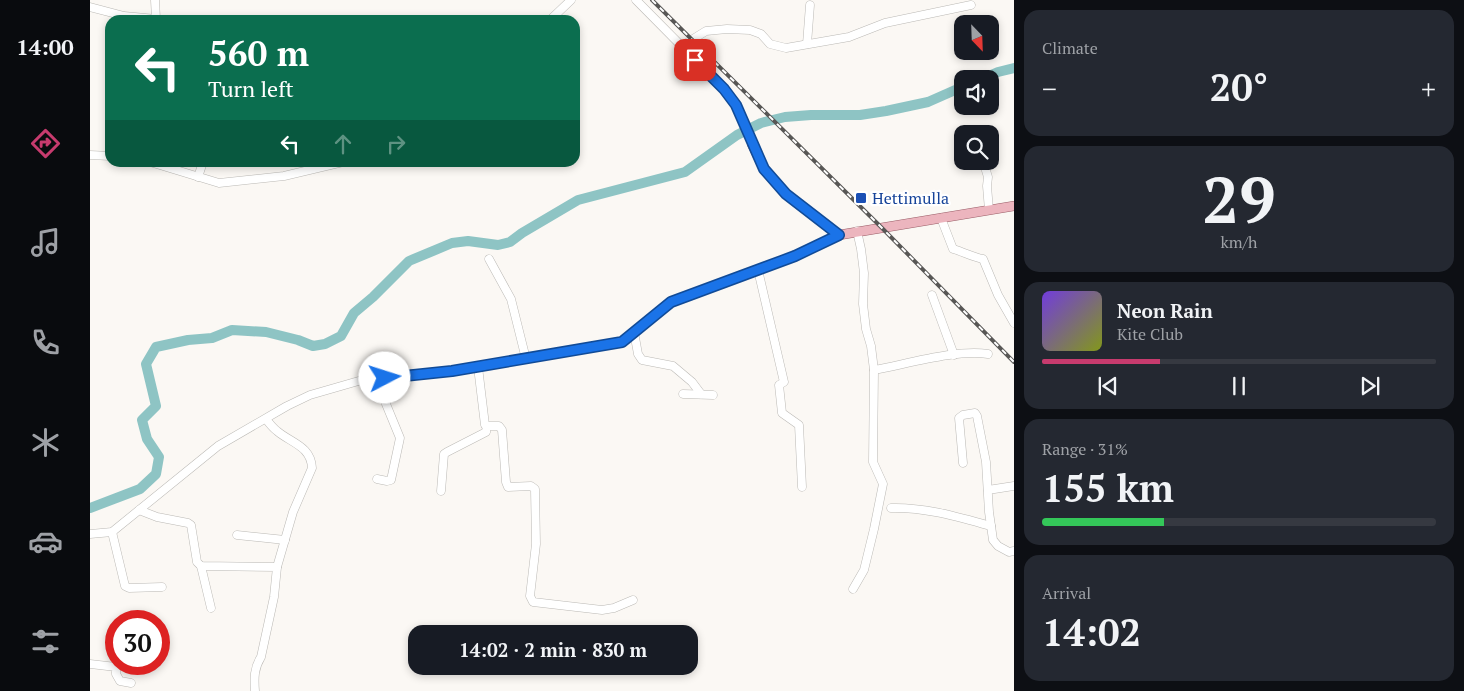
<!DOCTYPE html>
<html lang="en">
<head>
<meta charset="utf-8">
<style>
	:root { --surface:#171b24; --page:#242831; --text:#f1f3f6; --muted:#9ea1a6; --line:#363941; --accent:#c73b6e }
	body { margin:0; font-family:"PT Serif",serif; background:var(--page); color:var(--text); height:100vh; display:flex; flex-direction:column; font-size:19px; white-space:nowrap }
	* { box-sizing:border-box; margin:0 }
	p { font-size:16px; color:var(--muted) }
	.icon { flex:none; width:28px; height:28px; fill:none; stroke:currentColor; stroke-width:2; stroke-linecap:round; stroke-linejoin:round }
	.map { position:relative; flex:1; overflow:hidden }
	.sheet { display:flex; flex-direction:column; gap:10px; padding:10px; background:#0d0f14; width:450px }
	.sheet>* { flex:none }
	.banner { position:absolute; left:15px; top:15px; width:475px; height:152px; border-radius:15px; box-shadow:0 2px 8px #0003; background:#0b6e4f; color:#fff; overflow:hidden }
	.needle { width:32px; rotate:157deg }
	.tools { position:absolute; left:864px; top:15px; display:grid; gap:10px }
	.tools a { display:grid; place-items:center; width:45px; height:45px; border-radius:10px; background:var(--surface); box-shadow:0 2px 8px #0003; font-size:25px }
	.speed { position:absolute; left:15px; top:610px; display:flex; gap:10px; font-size:25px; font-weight:700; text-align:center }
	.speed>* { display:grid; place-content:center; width:65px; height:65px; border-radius:50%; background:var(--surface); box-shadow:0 2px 8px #0003; line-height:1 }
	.speed .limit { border:8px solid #d22; background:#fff; color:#111 }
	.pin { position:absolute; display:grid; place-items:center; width:42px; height:42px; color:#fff; margin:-21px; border-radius:10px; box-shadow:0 2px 8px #0006 }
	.me { position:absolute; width:55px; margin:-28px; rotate:85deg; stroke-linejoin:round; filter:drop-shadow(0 0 4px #0008) }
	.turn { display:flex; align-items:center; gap:18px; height:105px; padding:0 20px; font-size:22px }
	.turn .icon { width:65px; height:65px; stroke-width:2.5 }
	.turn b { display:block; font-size:35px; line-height:42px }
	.lanes { display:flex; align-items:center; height:48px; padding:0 20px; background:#0003; justify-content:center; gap:25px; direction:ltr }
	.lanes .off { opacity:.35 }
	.big { font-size:38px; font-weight:800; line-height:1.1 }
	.sheet .widget { flex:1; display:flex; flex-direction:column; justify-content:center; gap:8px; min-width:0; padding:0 18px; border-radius:15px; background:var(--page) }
	.sheet .dial { align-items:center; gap:0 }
	.dial b { font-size:65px; line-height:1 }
	.song { display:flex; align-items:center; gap:15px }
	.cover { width:60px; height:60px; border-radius:8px; background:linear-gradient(135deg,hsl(260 70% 55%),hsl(70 70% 35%)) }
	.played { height:5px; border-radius:2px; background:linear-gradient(90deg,var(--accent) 30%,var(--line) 30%) }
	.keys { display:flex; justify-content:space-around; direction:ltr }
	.heat { display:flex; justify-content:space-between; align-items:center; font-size:28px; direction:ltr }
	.charge { height:8px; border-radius:4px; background:linear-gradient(90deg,#34c759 31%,var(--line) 0) }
	.trip { position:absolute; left:318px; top:625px; width:290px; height:50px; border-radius:15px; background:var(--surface); box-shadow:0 2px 8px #0003; font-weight:800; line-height:50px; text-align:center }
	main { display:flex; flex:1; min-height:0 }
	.tab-bar { display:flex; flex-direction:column; width:90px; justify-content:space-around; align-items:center; background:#090b0e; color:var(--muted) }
	.tab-bar .icon { width:35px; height:35px }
	.tab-bar .selected { color:var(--accent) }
	.tab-bar b { font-size:22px; color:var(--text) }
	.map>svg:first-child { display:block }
</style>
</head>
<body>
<main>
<nav class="tab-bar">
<b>14:00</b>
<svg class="icon selected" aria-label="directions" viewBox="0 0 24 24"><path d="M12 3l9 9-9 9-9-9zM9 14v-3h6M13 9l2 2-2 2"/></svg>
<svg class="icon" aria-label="music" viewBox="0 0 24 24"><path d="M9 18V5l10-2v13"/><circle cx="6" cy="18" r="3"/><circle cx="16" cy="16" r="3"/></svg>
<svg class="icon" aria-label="phone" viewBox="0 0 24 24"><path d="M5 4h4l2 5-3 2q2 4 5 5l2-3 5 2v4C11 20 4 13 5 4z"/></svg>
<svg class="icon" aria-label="climate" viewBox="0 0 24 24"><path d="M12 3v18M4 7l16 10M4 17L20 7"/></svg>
<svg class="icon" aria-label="car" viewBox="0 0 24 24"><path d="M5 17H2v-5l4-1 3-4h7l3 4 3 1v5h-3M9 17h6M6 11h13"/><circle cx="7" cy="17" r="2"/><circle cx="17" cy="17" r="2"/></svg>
<svg class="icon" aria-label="filters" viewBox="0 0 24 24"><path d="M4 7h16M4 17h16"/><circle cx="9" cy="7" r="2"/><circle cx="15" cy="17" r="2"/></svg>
</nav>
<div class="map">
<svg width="924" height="691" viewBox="0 0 924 691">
	<rect width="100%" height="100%" fill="#fbf8f4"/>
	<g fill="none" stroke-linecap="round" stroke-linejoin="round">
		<g stroke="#8ec4c4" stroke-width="10">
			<path d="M892,79L908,72L924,68"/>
			<path d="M0,508L50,489L66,474L69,457L57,439L52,420L66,406L56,364L66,347L98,340L122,338L142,330L176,332L208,340L223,346L235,344L251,336L264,313L283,297L319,261L362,243L378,241L408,245L420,242L432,233L488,200L595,172L647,135L671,123L695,117L721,115H770L796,111L838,102L872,87"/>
		</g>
		<g stroke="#bbb9b5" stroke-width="9">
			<g id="minor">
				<path d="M65,0L66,19L69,20"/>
				<path d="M546,0L634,89L646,105L662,144"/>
				<path d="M0,7L34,16L66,19"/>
				<path d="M460,20L481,0"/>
				<path d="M717,44L720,5"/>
				<path d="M592,46L616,31L637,29L660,30L671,34L680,44L696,48L759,37L795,23L881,5"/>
				<path d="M0,155L20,156"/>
				<path d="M893,161L898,177L897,186L899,210"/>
				<path d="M60,162L129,183L194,176L253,162"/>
				<path d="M108,177L113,162"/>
				<path d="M851,218L863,249C874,252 882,257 893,259L908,295L924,323"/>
				<path d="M399,259L421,299L436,359"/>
				<path d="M668,270L694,382L689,385L692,413L709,425L712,487"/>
				<path d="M842,295L864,355"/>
				<path d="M544,332L548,354L552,360L583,366L602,382L611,394"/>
				<path d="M388,367L395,425L397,426H409L412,430L416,482L418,487L441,486L445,489L446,544L440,596L443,602L512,610L524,608L543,600"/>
				<path d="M784,370C817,364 867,349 898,354"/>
				<path d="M593,394L623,395"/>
				<path d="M176,419C179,423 183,428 187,431C201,443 221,446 222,468L203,512L187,567"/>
				<path d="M873,463L869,418L873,415L885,413L887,416L896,462L899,512L903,540L908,546L919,552L924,551"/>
				<path d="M287,479L297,481L301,480L310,438L296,404L295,378"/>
				<path d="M898,490L924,486"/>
				<path d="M351,491L354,454L357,452L396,432L397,426"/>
				<path d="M801,508C835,507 868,517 901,526"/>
				<path d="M49,510L67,517L98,523L101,525L107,562L111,566L187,567L184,597L171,657C164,668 164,678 165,691"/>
				<path d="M22,532L35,586L39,588L72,587"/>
				<path d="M0,534L22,532L128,446L197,406L220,395L272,380L361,371L532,342L581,302L705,256L749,235"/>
				<path d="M147,535L195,540"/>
				<path d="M111,566L121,608"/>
				<path d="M763,589L774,570L784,529L793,484L783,462L784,370L781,346L776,329L773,304L774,273L771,249L767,231"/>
				<path d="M0,664L26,667V674L30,681L41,683"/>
			</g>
		</g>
		<g stroke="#995d67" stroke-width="10">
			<path id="major" d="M662,144L674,169L696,194L749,235L924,206"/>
		</g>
		<use href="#minor" stroke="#fff" stroke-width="8"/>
		<use href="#major" stroke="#ecb5be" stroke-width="9"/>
		<g stroke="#585755" stroke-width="4">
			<path id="rail" d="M562,0L791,227L924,362"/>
		</g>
		<use href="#rail" stroke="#fff" stroke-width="2" stroke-dasharray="5.5" stroke-linecap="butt"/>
	</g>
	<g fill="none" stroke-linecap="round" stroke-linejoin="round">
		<g stroke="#114b97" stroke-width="12">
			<path id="route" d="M295,378L362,371L532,342L581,302L705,256L749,235L696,194L674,169L646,105L634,89L605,60"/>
		</g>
		<use href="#route" stroke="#1a73e8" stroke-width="9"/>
	</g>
	<rect fill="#1a4fb4" stroke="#fff" stroke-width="2" x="765" y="192" width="12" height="12" rx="2.5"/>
	<g text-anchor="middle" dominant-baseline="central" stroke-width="4.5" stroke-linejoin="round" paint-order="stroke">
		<g font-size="16" fill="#164399" stroke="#fff" text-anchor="start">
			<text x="782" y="198">Hettimulla</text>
		</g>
	</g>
</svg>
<div class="tools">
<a><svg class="needle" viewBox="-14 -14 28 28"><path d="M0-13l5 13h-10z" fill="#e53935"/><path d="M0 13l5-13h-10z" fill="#9ea1a6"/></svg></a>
<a><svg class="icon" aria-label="sound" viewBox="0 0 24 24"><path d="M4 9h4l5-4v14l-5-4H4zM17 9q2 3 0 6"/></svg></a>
<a><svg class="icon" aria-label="search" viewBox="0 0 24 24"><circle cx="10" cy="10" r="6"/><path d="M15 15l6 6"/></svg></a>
</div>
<div class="speed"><div class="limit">30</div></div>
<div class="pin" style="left:605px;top:60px;background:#d93025"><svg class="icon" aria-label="arrive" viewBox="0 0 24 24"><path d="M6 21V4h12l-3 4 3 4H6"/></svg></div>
<svg class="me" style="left:295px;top:378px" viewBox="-20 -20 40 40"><circle r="19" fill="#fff"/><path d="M0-13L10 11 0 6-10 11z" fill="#1a73e8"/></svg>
<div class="trip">14:02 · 2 min · 830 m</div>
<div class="banner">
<div class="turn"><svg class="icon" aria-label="left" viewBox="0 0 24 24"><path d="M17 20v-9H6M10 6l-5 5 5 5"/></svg><div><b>560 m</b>Turn left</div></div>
<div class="lanes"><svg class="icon" aria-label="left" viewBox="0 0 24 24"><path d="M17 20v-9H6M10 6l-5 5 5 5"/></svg><svg class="icon off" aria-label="ahead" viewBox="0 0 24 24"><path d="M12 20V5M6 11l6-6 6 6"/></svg><svg class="icon off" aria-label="right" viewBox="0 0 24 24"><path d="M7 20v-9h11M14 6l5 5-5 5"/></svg></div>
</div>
</div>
<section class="sheet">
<div class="widget"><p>Climate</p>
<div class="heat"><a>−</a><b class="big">20°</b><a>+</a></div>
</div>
<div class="widget dial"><b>29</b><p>km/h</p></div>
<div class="widget">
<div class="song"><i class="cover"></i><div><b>Neon Rain</b><p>Kite Club</p></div></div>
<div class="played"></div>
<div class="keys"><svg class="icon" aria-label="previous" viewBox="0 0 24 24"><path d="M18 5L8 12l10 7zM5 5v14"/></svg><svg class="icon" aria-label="pause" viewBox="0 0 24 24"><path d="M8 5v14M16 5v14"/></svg><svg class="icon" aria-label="next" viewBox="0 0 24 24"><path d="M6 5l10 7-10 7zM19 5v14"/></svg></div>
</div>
<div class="widget"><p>Range · 31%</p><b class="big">155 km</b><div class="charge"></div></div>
<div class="widget"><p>Arrival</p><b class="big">14:02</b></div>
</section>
</main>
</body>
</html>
